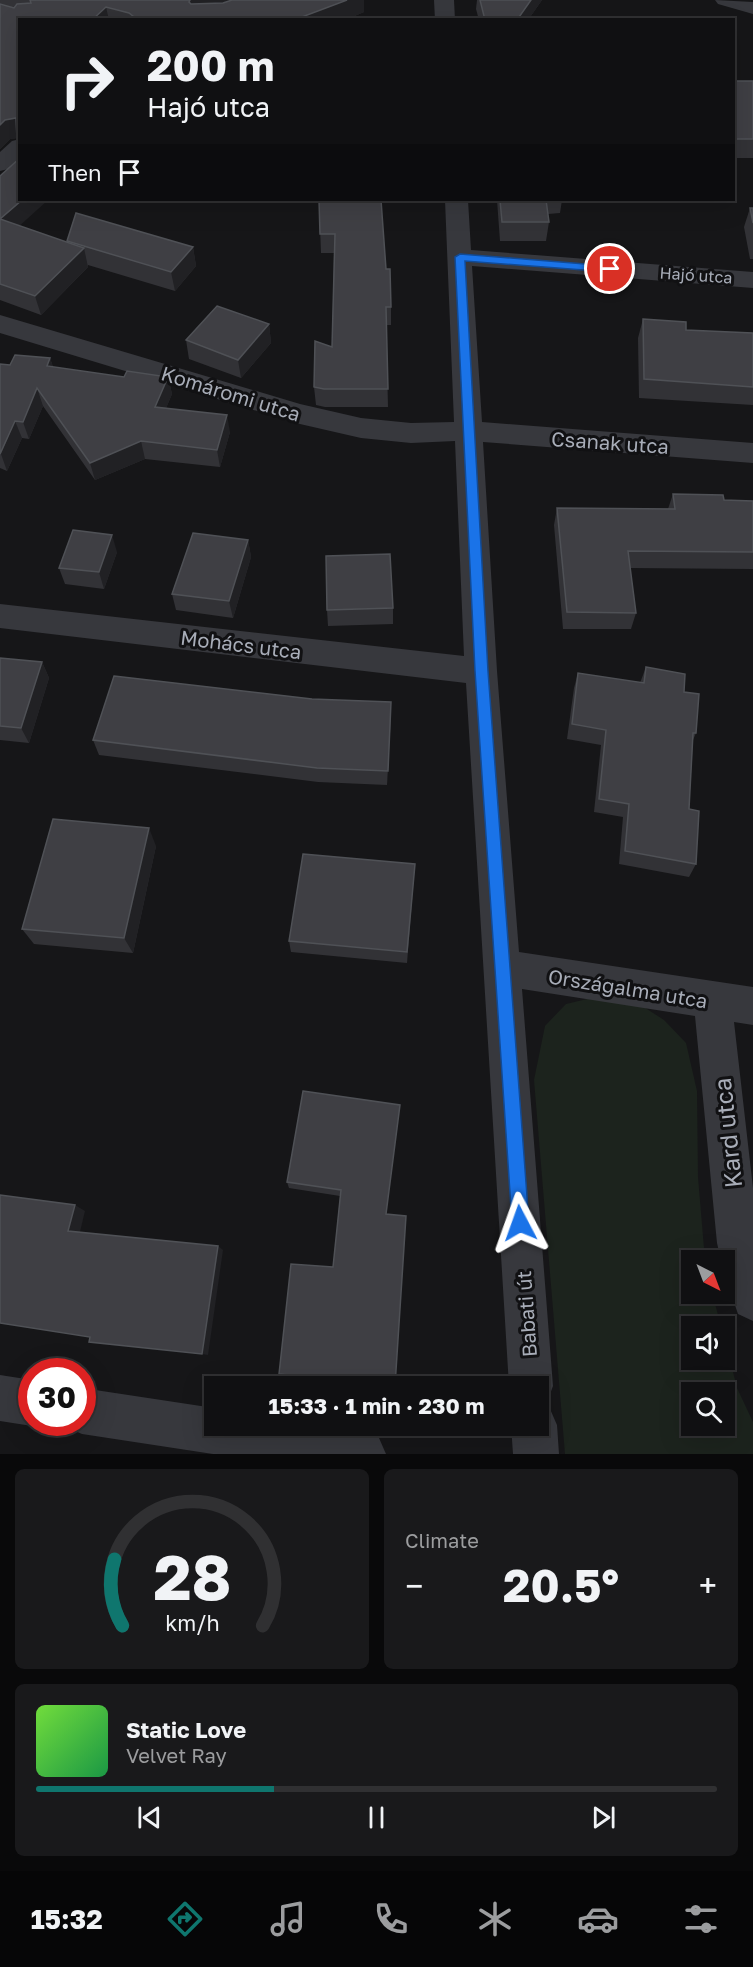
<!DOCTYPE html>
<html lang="en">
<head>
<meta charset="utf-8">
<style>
	:root { --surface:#101012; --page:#19191b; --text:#f1f3f6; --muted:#9c9d9f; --line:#303032; --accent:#0f766e }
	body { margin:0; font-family:"Golos Text",sans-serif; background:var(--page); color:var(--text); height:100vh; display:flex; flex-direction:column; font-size:22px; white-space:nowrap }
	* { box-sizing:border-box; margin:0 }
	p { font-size:20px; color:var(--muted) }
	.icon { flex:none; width:33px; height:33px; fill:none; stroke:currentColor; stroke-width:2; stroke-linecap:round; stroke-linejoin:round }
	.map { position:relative; height:1454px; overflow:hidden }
	.side { display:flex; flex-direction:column; gap:15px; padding:15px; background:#09090a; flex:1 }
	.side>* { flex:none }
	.hud { position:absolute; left:18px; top:18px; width:717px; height:183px; border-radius:0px; box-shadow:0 6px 24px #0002,0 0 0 2px var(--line); background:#101012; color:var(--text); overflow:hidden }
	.needle { width:39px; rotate:138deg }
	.tools { position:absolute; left:681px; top:1250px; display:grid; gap:12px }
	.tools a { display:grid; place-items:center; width:54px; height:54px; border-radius:0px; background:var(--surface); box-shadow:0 6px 24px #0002,0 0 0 2px var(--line); font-size:30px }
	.speed { position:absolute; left:18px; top:1358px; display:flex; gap:12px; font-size:30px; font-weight:700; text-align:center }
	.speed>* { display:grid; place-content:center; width:78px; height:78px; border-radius:50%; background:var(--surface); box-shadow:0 6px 24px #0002,0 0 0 2px var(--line); line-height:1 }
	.speed .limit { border:9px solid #d22; background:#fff; color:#111 }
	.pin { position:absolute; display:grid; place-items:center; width:51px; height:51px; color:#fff; margin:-26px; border:3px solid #fff; border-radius:50%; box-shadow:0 2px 6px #0007 }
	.me { position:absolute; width:66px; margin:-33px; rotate:356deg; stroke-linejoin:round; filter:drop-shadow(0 0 4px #0008) }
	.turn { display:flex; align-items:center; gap:21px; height:126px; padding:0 30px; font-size:27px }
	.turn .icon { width:78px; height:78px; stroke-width:2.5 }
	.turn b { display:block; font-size:42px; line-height:51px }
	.then { display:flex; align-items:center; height:57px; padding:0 30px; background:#0003; gap:12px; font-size:22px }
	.big { font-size:45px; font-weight:700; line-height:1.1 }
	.side .widget { flex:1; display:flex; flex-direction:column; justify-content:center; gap:9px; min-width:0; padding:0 21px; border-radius:9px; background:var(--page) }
	.side .dial { align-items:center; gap:0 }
	.dial svg { height:156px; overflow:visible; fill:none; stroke:var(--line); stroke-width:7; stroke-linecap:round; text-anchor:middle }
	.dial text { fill:var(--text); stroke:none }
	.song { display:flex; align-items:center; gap:18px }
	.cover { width:72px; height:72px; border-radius:9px; background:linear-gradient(135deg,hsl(100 70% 55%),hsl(140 70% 35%)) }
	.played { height:6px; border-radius:3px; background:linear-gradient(90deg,var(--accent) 35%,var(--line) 35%) }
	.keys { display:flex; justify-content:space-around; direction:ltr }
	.heat { display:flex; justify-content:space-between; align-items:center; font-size:33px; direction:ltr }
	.side .tiles { flex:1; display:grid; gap:15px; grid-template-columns:1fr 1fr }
	.widget:last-child { grid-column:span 2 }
	.trip { position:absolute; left:204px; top:1376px; width:345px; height:60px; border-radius:0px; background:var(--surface); box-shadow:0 6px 24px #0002,0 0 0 2px var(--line); font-weight:700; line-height:60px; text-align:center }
	.tab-bar { display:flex; height:96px; justify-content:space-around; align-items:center; background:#060607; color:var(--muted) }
	.tab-bar .icon { width:42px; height:42px }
	.tab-bar .on { color:var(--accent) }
	.tab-bar b { font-size:27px; color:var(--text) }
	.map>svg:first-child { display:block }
</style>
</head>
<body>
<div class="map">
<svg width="753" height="1454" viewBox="0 0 753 1454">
	<rect width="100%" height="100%" fill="#161618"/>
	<path fill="#1c231d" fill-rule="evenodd" d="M604,995L636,1002L664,1020L686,1043L697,1091L698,1177L705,1260H692V1293H712L721,1326H692V1359H724L725,1340L737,1388L753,1422V1454H565L534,1080L545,1026L566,1004ZM692,1392H724V1425H692Z"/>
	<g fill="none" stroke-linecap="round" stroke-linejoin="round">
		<g fill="#37383d" fill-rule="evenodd">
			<path d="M434,0H454L455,20H435Z"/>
			<path d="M715,0L753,2V14L718,4Z"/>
			<path d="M20,139V158L8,169L0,171V152L12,141Z"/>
			<path d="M445,200H468L471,250L753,272V288L472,266L482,422L753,443V463L483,442L497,671L519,952L753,987V1025L734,1022L753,1188V1321L738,1314L724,1273V1260H721L717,1243L695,1016L522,989L553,1386L547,1402L540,1405L550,1409L557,1425L559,1454H513L511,1425H538V1386H509L466,683L0,628V604L464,656L455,441L411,443L361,438L300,424L0,333V315L300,404L361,418L411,423L454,422Z"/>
			<path d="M0,1375L32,1380V1422H41L32,1426L0,1421Z"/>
			<path d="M82,1388L214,1408V1425C268,1425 329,1417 379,1438L386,1454H213L82,1434L66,1427L64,1422H82Z"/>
		</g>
	</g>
	<g fill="#323236">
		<path d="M0,0H364V12L345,20H20V149L17,138L10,139L0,149Z"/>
		<path d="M477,0H542L528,20H479L476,9Z"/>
		<rect x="734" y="81" width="19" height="77"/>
		<path d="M0,176L19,226L68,243L67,241L193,247L196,266L175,291L88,265V267L41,315L0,300Z"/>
		<path d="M319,200L386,269L391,307V325H386L388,407H325L316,405L314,387L332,347L334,253H321Z"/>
		<path d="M497,200H562L560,213L548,214L549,222L546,241H500Z"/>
		<path d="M750,208L753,223V259H750L744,227Z"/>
		<path d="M643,319L686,330L753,333V405L639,398L638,338Z"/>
		<path d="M269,324L271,343L241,378L189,359L186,340Z"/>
		<path d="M50,358L53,367L124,377H168L172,394L166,408L230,432L220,467L145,459L95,480L43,406L29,439L22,438L7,471L0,468V364L10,365Z"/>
		<path d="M673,494L724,500L753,501V569L630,568L636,613L631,629H563L554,525L557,508L668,509Z"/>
		<path d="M248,540L251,557L233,618L176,610L172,594Z"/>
		<path d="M117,552L104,589L65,584L59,568Z"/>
		<path d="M393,608V624L328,626L327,610Z"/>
		<path d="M0,658L42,662L49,678L29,743L0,740Z"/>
		<path d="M646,667L684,692L696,733L693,740L689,809L696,864L689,877L619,864L623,817L594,812L601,745L567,739L574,688L578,673L640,683Z"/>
		<path d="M391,717L387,785L318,782L99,755L93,740Z"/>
		<path d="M156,846L133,953L34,944L22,929Z"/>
		<path d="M415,864L407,963L291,952L289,941Z"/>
		<path d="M303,1091L386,1214L333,1267L340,1196L289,1188L287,1182Z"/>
	</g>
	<g fill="#212124">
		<path d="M190,0H234L196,14L189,2Z"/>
		<path d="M347,0H364V12L345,20H294Z"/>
		<path d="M531,0H542L528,20H517Z"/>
		<path d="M106,7L109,20H92Z"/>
		<path d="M16,118L20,138L10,139L0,149V125L5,120Z"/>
		<path d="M22,200H48L6,238L0,219Z"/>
		<path d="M193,247L196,266L175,291L171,272Z"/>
		<path d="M84,248L88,267L41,315L35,296Z"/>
		<path d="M269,324L271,343L241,378L238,360Z"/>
		<path d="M50,358L56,376L47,366Z"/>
		<path d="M168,377L172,394L159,425L155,407Z"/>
		<path d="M37,388L43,406L29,439L23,422Z"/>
		<path d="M227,415L230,432L220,467L217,450Z"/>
		<path d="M15,421L22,438L7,471L1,454Z"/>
		<path d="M141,441L145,459L95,480L90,463Z"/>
		<path d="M112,535L117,552L104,589L99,572Z"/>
		<path d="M248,540L251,557L233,618L229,601Z"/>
		<path d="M42,662L49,678L29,743L21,728Z"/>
		<path d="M149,828L156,846L133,953L124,938Z"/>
		<path d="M75,1205L85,1211L79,1236L68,1231Z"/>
		<path d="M218,1246L223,1250L208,1355L202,1354Z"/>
	</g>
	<g fill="#3f3f44" stroke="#4f5156" stroke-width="1.5">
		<path d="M30,0H190L189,2L191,4L223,3L232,0H347L294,20H138L129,13L106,7L92,20H20V140L17,139L16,118L5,120L0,125V4L14,8L17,4L31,3Z"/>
		<path d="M480,0H531L517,20H485Z"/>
		<rect x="734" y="81" width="19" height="58"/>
		<path d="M20,158V200H22L0,219V176Z"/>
		<path d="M319,200H381L386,269H390L391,307H386L388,389H324L314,387L315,341L332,347L335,234H320Z"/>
		<path d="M500,200H546L549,222H502Z"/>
		<path d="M750,208H753V223Z"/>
		<path d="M76,213L193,247L171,272L67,241Z"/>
		<path d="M0,219L84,248L35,296L0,284Z"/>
		<path d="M217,306L269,324L238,360L186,340Z"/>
		<path d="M643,319L686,322V330L753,333V387L644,379Z"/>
		<path d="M15,355L50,358L47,366L124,377L127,371L168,377L155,407L227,415L217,450L141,441L90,463L37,388L23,422L15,421L0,454V364L10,365Z"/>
		<path d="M673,494L723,495L724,500L753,501V552L628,551L636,613L567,612L557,508L675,509Z"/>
		<path d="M73,530L112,535L99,572L59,568Z"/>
		<path d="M193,533L248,540L229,601L172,594Z"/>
		<path d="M390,554L393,608L327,610L326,556Z"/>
		<path d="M0,658L42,662L21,728L0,726Z"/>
		<path d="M646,667L685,674L684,692L699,694L696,733H693L689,809L699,811L696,864L625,851L629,804L599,799L606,730L572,724L578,673L644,683Z"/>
		<path d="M114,676L312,699L391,702L388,771L317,768L93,740Z"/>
		<path d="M53,819L149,828L124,938L22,929Z"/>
		<path d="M303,854L415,864L407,952L289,941Z"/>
		<path d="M303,1091L400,1105L386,1214L406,1216L395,1386L279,1374L291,1264L333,1267L341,1190L287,1182Z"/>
		<path d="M0,1195L75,1205L68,1231L218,1246L202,1354L89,1342L90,1337L0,1323Z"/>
	</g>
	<path fill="#1a73e8" stroke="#114b97" stroke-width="1.5" d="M460,254L610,266L615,269L610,272L465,261L488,671L529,1223L526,1230L520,1232L514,1230L512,1223L475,671L455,257Z"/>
	<g text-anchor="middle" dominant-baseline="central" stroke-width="6" stroke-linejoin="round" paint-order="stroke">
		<g font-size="16" fill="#a8adb8" stroke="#111113">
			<text transform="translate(696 275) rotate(4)">Hajó utca</text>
		</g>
		<g font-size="20" fill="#a8adb8" stroke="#111113">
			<text transform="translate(231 393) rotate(17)">Komáromi utca</text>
			<text transform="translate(610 442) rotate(4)">Csanak utca</text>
			<text transform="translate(241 644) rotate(7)">Mohács utca</text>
			<text transform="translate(628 988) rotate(9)">Országalma utca</text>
			<text transform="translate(526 1314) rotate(-94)">Babati út</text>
		</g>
		<g font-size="24" fill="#a8adb8" stroke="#111113">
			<text transform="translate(727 1133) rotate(-96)">Kard utca</text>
		</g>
	</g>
</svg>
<div class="tools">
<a><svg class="needle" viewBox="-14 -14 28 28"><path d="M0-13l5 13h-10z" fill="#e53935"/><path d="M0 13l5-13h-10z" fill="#9c9d9f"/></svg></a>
<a><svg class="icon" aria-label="sound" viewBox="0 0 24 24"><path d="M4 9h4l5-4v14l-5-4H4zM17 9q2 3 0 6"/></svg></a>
<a><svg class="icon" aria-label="search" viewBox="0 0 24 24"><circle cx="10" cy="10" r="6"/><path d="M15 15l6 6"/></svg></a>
</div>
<div class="speed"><div class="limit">30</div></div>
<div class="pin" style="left:610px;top:269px;background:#d93025"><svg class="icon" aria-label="arrive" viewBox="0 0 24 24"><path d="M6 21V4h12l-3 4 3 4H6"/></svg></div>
<svg class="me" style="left:520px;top:1223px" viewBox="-20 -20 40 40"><path d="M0-17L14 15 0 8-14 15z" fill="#1a73e8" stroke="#fff" stroke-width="4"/></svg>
<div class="trip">15:33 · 1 min · 230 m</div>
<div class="hud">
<div class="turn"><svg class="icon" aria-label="right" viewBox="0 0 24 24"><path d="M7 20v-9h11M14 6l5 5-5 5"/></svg><div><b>200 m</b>Hajó utca</div></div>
<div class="then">Then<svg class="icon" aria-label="arrive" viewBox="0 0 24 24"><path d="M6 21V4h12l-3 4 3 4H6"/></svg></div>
</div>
</div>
<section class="side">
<div class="tiles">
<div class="widget dial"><svg viewBox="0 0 100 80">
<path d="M14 69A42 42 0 1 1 86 69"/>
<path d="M14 69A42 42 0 0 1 10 35" stroke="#0f766e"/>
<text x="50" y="56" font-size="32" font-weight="700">28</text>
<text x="50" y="72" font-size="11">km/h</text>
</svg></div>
<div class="widget"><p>Climate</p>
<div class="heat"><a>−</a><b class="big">20.5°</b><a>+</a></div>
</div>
<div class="widget">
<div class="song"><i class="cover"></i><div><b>Static Love</b><p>Velvet Ray</p></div></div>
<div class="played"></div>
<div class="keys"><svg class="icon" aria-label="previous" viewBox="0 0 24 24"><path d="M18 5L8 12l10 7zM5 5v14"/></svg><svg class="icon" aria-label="pause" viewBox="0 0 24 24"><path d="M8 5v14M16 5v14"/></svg><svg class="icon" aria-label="next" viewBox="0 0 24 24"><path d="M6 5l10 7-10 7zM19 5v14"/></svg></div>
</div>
</div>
</section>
<nav class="tab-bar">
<b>15:32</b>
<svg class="icon on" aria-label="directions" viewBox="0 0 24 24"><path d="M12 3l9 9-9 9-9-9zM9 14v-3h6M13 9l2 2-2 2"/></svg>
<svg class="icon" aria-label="music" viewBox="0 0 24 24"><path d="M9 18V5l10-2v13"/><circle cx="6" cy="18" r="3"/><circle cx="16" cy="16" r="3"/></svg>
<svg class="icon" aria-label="phone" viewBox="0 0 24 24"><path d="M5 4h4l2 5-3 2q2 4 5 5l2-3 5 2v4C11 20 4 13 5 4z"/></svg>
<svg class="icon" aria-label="climate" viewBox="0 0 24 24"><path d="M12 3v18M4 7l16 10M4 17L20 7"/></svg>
<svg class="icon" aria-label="car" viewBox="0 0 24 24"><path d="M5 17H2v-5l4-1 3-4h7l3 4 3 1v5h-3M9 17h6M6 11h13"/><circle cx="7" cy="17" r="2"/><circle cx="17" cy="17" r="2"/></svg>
<svg class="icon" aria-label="filters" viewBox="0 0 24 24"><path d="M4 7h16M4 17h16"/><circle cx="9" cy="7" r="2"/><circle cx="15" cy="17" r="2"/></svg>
</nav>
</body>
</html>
